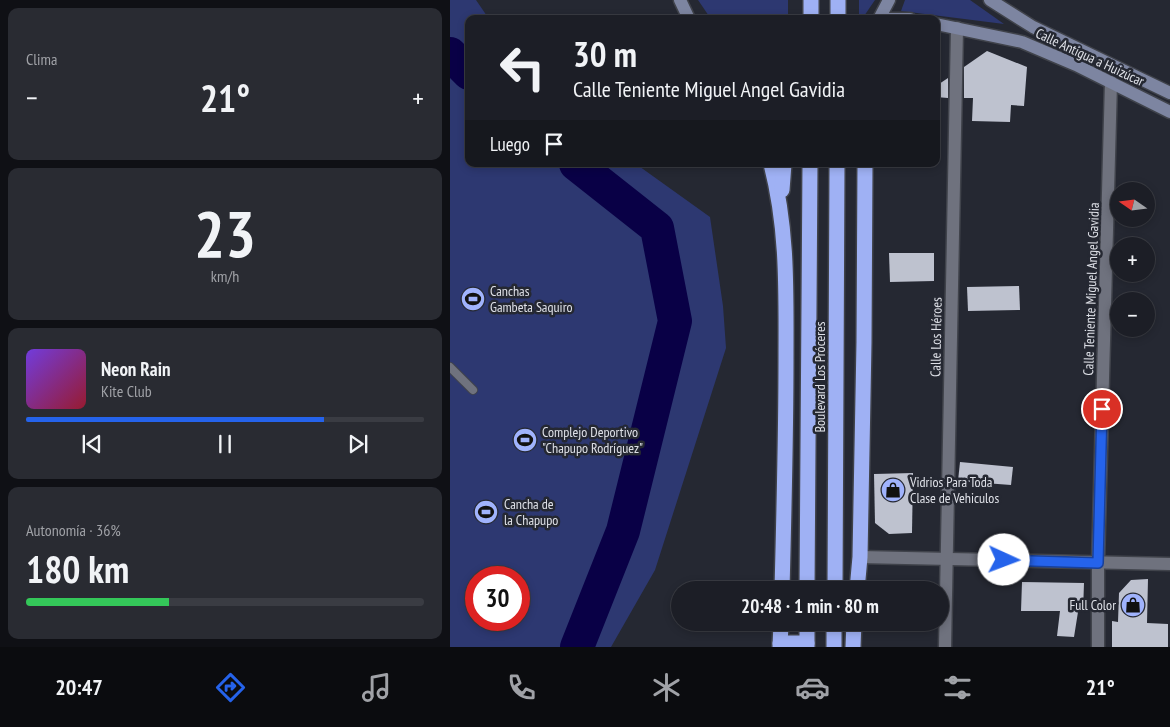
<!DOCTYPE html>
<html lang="es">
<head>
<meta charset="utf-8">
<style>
	:root { --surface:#1c1e26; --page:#292b32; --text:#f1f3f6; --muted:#a0a2a7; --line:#3a3c43; --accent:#2563eb }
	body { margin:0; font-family:"PT Sans Narrow",sans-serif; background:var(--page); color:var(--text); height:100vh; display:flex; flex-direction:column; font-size:19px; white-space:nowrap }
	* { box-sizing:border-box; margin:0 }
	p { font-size:16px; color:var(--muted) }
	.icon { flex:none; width:28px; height:28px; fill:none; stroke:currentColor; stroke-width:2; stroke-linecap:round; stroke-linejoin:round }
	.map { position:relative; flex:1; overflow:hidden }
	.details { display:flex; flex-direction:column; gap:8px; padding:8px; background:#0f1015; width:450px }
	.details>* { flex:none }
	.guide { position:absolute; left:15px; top:15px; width:475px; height:152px; border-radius:10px; box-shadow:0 2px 8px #0003,0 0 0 1px var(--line); background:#1c1e26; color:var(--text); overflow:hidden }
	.needle { width:32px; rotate:284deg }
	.buttons { position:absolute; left:660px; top:182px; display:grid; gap:10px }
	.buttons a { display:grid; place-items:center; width:45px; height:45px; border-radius:50%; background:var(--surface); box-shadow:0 2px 8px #0003,0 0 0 1px var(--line); font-size:25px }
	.speed { position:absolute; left:15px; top:566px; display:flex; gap:10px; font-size:25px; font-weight:700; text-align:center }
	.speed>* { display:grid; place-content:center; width:65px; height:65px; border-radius:50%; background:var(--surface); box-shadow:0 2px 8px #0003,0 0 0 1px var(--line); line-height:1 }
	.speed .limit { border:8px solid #d22; background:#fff; color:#111 }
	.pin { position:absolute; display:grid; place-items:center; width:42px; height:42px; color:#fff; margin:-21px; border:2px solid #fff; border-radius:50%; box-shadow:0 1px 5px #0007 }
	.me { position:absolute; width:55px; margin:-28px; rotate:92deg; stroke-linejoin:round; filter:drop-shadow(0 0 4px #0008) }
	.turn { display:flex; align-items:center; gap:18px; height:105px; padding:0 25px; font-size:22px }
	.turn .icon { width:65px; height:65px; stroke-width:2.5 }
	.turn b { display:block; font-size:35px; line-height:42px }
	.then { display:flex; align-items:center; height:48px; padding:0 25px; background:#0003; gap:10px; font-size:19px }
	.big { font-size:38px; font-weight:800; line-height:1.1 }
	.details .card { flex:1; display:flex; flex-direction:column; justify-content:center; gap:8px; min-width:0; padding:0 18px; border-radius:10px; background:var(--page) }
	.details .dial { align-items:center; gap:0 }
	.dial b { font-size:65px; line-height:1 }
	.song { display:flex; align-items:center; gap:15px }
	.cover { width:60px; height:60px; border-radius:8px; background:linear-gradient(135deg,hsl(260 70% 55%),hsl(350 70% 35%)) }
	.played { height:5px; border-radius:2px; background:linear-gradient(90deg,var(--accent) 75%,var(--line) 75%) }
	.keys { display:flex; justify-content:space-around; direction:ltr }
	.heat { display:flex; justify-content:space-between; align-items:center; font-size:28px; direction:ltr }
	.charge { height:8px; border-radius:4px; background:linear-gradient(90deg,#34c759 36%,var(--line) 0) }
	.trip { position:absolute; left:221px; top:581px; width:278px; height:50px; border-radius:25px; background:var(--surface); box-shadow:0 2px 8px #0003,0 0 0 1px var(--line); font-weight:800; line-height:50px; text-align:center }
	.menu { display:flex; height:80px; justify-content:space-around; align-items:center; background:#0b0c0f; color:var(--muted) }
	.menu .icon { width:35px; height:35px }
	.menu .on { color:var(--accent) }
	.menu b { font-size:22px; color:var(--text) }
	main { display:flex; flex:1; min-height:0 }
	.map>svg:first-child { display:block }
</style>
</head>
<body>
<main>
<section class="details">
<div class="card"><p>Clima</p>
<div class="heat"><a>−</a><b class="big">21°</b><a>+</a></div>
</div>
<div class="card dial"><b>23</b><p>km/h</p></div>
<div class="card">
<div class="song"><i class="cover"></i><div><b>Neon Rain</b><p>Kite Club</p></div></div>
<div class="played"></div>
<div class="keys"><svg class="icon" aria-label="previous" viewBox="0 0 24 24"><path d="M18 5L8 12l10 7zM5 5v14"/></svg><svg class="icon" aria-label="pause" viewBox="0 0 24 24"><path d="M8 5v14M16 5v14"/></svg><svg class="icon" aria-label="next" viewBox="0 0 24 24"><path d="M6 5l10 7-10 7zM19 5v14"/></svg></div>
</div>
<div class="card"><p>Autonomía · 36%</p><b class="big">180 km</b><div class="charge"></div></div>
</section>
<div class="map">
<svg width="720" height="647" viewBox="0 0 720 647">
	<rect width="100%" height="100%" fill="#252832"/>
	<g fill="#2d3871" fill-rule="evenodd">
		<path d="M0,0H26L39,19H19V164H186L260,217L273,306L276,348L205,570L161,647H0ZM26,578H69V620H26Z"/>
		<path d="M248,0H338V19H261Z"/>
		<path d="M409,0H425L412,19H409Z"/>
		<path d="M455,0H520L554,24L451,11Z"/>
	</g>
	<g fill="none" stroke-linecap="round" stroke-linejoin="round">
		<g stroke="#090046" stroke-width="34">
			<path d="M0,54L19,73"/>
			<path d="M126,164L207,228L225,321L173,531L127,647"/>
		</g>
	</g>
	<g fill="#bec2cf">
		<path d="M537,51L577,67L574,106L561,105L560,122L522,121L523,98H514V67Z"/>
		<path d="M498,78V98L486,97V86Z"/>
		<path d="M439,253H484V281L440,282Z"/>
		<path d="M569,286L570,310L518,311L517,287Z"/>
		<path d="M510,462L563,467L561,485L508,481Z"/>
		<path d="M463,473L462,533L439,534L425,523L424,474Z"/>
		<path d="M698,579L697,623L718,624V647H662V621L668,622L669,593L681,580Z"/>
		<path d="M572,582L634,583L633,612H628L624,637L607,636L610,611H571Z"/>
	</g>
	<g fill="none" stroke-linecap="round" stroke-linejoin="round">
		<g stroke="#40434b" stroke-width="10">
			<path id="lane" d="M0,367L23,390"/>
		</g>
		<g stroke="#40434b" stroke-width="15">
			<g id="street">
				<path d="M410,557L720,564"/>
				<path d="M495,647L507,28"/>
				<path d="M648,647V563L661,82"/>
			</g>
		</g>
		<g stroke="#40434b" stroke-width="15">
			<g id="secondary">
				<path d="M230,0L239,19"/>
				<path d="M540,0L583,27L720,93"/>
				<path d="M429,19L439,0"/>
				<path d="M436,19H460"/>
				<path d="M486,24L572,42L626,65L720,112"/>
			</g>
		</g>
		<g stroke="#40434b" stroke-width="18">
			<g id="highway">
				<path d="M361,19V0"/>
				<path d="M388,19V0"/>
				<path d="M321,164C338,230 336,291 336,359C336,436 334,513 332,590"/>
				<path d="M332,190L334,164"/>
				<path d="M357,590L360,164"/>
				<path d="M385,590L387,164"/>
				<path d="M407,590L410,557L414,342L415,164"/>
				<path d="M330,643H357"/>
				<path d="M330,647L331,622"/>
				<path d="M357,647V622"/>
				<path d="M384,647V622"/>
				<path d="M403,647L404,622"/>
			</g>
		</g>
		<use href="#lane" stroke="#6f727e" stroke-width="8"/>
		<use href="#street" stroke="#6f727e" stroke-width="12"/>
		<use href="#secondary" stroke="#7d85a1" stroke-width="12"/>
		<use href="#highway" stroke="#9fb1f4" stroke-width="15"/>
	</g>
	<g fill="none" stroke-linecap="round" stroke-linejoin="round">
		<g stroke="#184099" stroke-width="12">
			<path id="route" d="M554,560L648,563L652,409"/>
		</g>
		<use href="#route" stroke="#2563eb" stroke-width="9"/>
	</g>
	<defs>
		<g id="stadium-disc" transform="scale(1.25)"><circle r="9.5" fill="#a0b3fd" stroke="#252832"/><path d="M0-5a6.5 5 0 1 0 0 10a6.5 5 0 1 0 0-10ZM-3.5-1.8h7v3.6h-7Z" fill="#111"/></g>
		<g id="shop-disc" transform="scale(1.25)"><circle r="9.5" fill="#a0b3fd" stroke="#252832"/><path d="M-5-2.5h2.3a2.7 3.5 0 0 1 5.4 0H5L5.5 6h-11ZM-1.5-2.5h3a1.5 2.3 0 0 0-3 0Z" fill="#111"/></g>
	</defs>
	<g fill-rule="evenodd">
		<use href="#stadium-disc" x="23" y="299"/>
		<use href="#stadium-disc" x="75" y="440"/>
		<use href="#shop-disc" x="443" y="490"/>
		<use href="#stadium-disc" x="36" y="512"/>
		<use href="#shop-disc" x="683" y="605"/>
	</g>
	<g text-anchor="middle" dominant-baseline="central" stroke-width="5" stroke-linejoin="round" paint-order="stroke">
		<g font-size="14" fill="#dee0e7" stroke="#252832">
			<text transform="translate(640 57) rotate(25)">Calle Antigua a Huizúcar</text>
			<text transform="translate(641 289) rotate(-88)">Calle Teniente Miguel Angel Gavidia</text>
			<text transform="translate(486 337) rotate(-89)">Calle Los Héroes</text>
			<text transform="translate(370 377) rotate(-90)">Boulevard Los Próceres</text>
		</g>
		<g font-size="14" fill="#dee0e7" stroke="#252832" text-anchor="start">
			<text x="40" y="291">Canchas<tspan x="40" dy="16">Gambeta Saquiro</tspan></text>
			<text x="92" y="432">Complejo Deportivo<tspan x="92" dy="16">"Chapupo Rodríguez"</tspan></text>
			<text x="460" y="482">Vidrios Para Toda<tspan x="460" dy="16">Clase de Vehiculos</tspan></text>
			<text x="54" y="504">Cancha de<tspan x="54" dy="16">la Chapupo</tspan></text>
			<text x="666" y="605" text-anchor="end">Full Color</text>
		</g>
	</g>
</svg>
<div class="buttons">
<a><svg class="needle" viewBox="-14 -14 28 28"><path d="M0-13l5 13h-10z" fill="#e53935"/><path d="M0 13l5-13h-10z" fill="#a0a2a7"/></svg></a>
<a>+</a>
<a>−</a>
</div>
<div class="speed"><div class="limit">30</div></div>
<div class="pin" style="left:652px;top:409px;background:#d93025"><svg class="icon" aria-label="arrive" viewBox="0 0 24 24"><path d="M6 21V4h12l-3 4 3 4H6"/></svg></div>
<svg class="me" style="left:554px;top:560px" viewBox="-20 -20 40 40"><circle r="19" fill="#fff"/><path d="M0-13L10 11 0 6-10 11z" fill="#2563eb"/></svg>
<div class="trip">20:48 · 1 min · 80 m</div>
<div class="guide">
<div class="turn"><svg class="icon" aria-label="left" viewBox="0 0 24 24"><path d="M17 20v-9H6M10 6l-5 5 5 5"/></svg><div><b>30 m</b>Calle Teniente Miguel Angel Gavidia</div></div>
<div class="then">Luego<svg class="icon" aria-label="arrive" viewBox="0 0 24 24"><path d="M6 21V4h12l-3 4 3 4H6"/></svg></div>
</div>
</div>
</main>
<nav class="menu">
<b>20:47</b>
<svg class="icon on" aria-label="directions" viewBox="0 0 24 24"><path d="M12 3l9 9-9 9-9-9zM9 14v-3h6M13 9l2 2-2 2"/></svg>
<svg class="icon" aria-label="music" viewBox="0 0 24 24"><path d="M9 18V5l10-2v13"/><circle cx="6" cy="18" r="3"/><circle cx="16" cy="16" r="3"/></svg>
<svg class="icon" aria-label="phone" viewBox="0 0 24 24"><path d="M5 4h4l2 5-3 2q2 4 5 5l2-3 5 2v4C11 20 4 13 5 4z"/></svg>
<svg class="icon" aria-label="climate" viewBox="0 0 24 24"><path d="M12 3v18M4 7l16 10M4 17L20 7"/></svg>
<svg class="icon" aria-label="car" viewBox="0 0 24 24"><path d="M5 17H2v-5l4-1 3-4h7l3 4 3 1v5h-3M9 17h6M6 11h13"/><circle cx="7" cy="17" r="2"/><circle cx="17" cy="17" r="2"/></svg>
<svg class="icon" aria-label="filters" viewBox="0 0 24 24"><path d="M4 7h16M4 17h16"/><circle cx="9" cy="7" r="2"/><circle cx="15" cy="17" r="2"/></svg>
<b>21°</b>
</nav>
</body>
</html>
